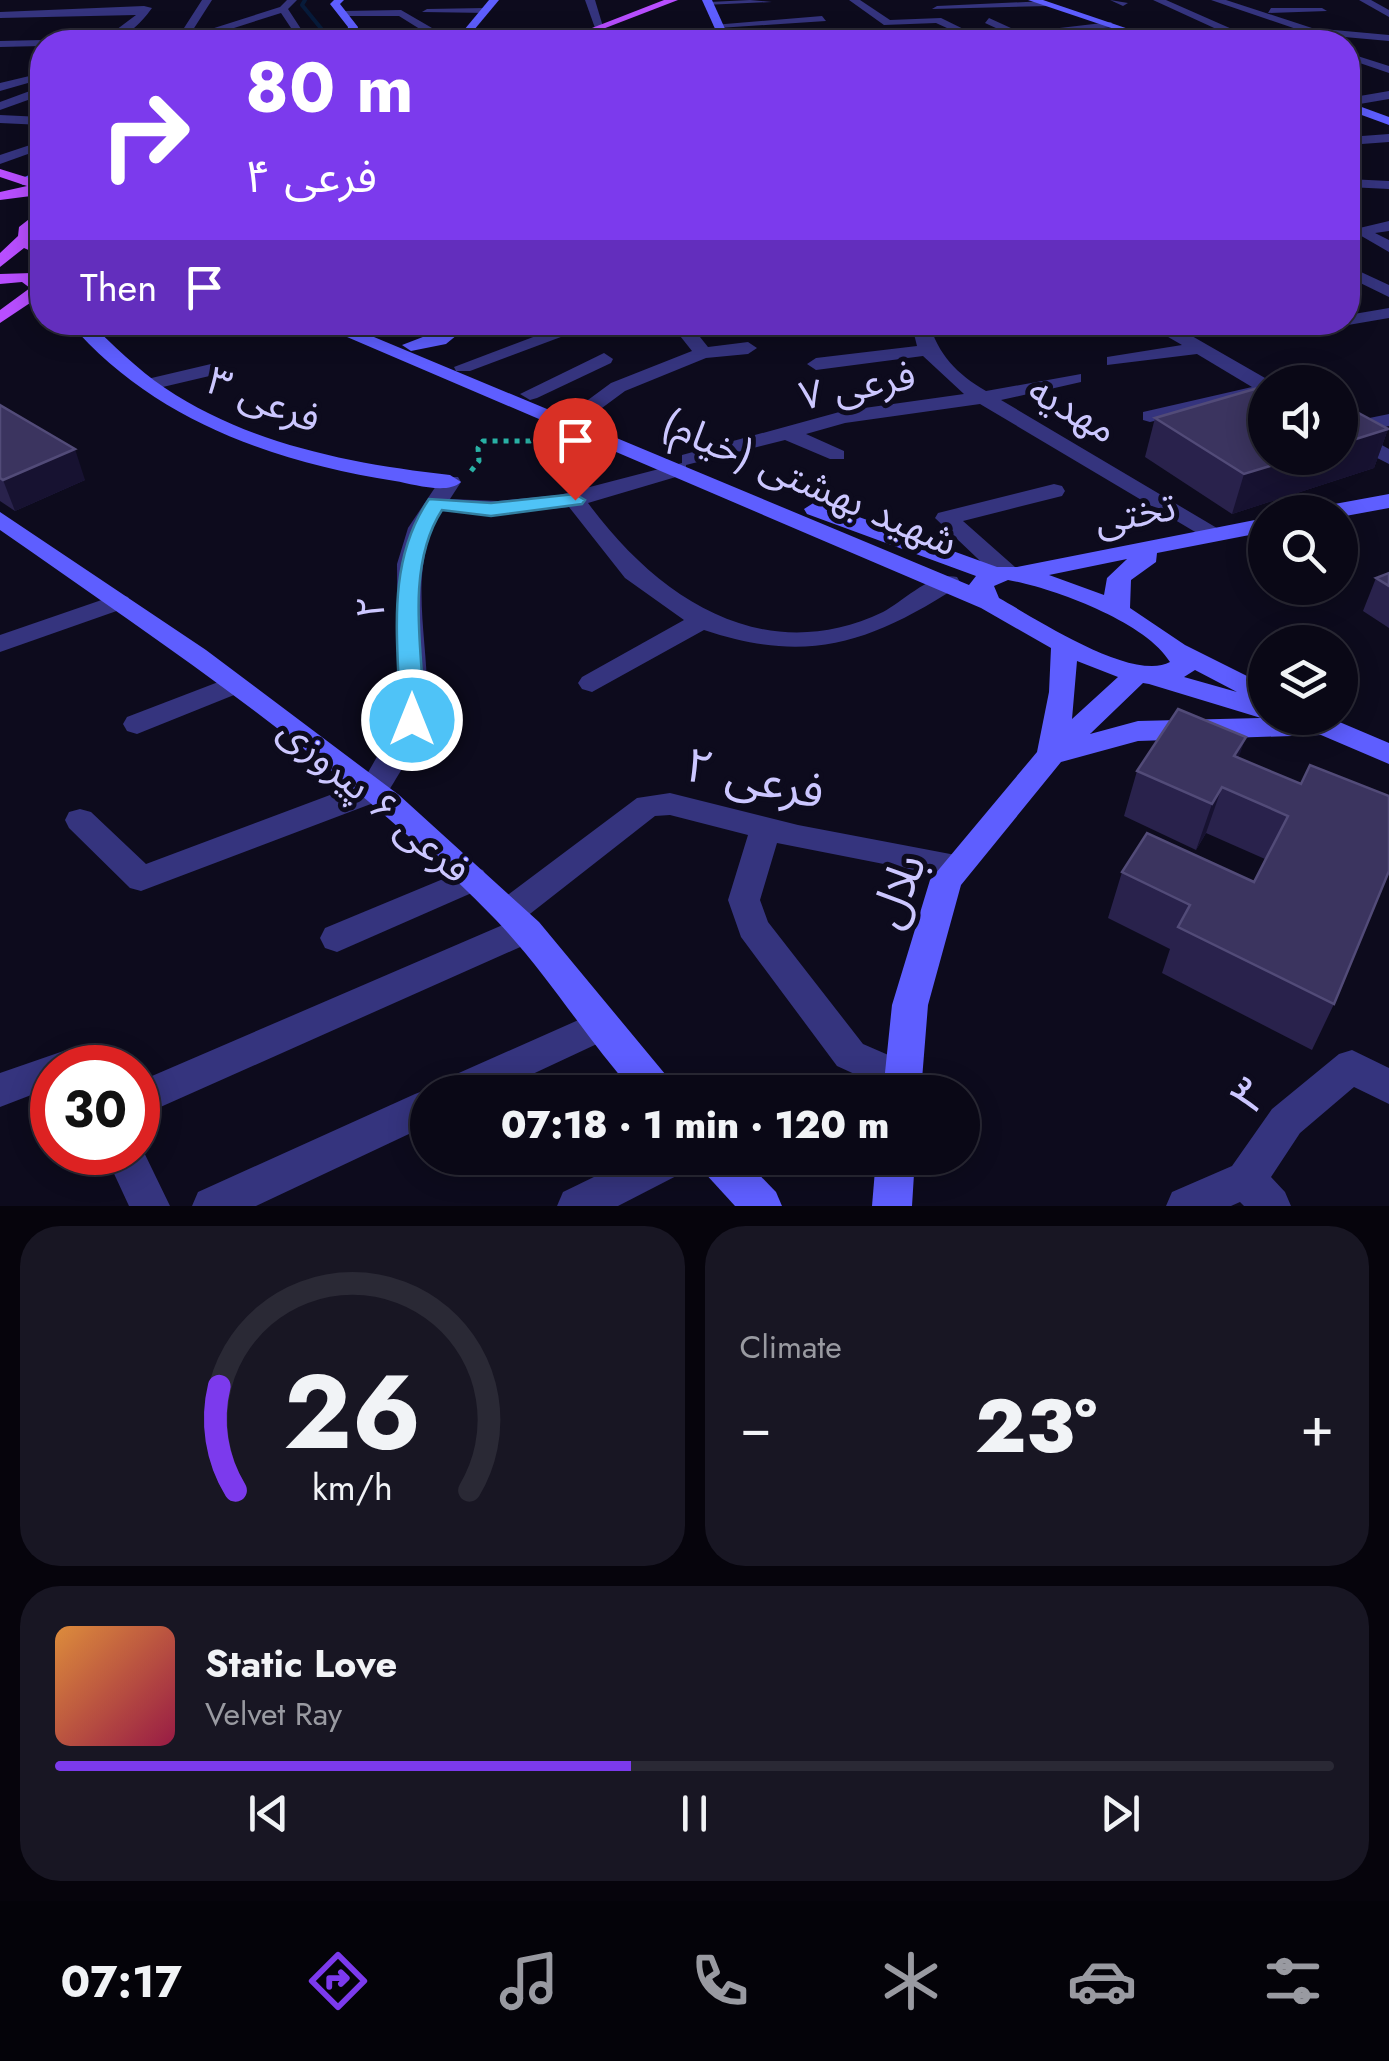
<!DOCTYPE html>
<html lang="en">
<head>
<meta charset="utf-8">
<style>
	:root { --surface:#0a0816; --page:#181623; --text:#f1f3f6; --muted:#999aa1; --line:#2a2935; --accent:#7c3aed }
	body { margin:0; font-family:Jost,"Noto Sans Arabic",sans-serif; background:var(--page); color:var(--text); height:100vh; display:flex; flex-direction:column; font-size:38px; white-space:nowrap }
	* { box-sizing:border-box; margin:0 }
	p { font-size:32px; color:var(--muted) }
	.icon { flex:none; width:55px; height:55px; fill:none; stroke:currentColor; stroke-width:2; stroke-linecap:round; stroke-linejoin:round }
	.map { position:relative; height:1206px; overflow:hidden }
	.panel { display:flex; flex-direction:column; gap:20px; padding:20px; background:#06040c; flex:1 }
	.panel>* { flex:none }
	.top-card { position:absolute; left:30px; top:30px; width:1330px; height:305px; border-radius:40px; box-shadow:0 5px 25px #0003,0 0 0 2px var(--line); background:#7c3aed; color:#fff; overflow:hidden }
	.tools { position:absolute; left:1248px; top:365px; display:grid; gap:20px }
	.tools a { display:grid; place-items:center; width:110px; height:110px; border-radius:50%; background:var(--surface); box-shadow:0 5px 25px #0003,0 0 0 2px var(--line); font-size:50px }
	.speed { position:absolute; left:30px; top:1045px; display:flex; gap:20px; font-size:50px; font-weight:700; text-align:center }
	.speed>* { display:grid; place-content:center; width:130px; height:130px; border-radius:50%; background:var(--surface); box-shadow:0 5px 25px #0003,0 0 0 2px var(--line); line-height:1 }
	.speed .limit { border:15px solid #d22; background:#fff; color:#111 }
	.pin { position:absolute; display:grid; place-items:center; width:85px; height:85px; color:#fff; margin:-102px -42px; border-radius:50% 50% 50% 0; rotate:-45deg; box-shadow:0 0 10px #0007 }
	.pin .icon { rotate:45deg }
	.me { position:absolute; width:110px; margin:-55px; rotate:0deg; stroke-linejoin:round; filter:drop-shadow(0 0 8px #0008) }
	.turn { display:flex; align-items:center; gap:35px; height:210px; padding:0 50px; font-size:45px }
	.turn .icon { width:130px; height:130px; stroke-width:2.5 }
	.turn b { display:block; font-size:70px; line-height:85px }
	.then { display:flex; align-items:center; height:95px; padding:0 50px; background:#0003; gap:20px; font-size:38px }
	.big { font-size:75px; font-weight:800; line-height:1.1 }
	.panel .widget { flex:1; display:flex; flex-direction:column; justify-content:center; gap:15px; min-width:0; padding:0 35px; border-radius:40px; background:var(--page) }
	.panel .dial { align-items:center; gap:0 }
	.dial svg { height:260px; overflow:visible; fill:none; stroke:var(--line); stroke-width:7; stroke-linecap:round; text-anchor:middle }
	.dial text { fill:var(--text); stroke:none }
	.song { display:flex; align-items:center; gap:30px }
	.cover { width:120px; height:120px; border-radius:15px; background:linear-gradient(135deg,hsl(30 70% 55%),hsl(340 70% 35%)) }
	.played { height:10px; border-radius:5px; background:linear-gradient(90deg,var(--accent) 45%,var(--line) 45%) }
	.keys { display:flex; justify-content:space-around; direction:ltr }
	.heat { display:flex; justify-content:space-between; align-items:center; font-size:55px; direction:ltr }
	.panel .tiles { flex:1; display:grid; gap:20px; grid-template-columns:1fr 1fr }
	.widget:last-child { grid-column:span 2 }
	.trip { position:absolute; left:410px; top:1075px; width:570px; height:100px; border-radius:50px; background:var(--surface); box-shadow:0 5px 25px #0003,0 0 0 2px var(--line); font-weight:800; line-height:100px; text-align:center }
	.tab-bar { display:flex; height:160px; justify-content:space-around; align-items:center; background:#040309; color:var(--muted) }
	.tab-bar .icon { width:70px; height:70px }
	.tab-bar .on { color:var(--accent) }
	.tab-bar b { font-size:45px; color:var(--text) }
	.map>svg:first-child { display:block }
</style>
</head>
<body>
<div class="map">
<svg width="1389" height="1206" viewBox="0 0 1389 1206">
	<rect width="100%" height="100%" fill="#0d0b1d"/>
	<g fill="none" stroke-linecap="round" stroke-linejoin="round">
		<path stroke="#071b3a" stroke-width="4" d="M305,0L302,5L324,32L305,42"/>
		<path stroke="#29b1a5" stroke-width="5" stroke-dasharray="5 6" stroke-linecap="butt" d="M471,471L479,461L478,448L483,441H530L540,436"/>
		<g fill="#35347e" fill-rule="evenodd">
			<path d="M202,0H212L189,36L280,7L287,0H297L288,9L303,32L293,42H282L293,31L281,13L190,42H175Z"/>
			<path d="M585,0H595L604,30L595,28Z"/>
			<path d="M750,0L772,2L704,5L709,2Z"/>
			<path d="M849,0H860L890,20L941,18L990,42H838L843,39L960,34L936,23L884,25Z"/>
			<path d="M1110,0L1128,3L1123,6Z"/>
			<path d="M1153,0H1166L1241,33L1283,30L1300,38H1236Z"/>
			<path d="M1211,0H1226L1312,28L1389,35V41L1311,34Z"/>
			<path d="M1359,0H1371L1389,10V17Z"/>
			<path d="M1046,1L1049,6L932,9L937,6Z"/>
			<path d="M144,6L152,8C140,25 121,43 100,42L136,15L0,18V12Z"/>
			<path d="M485,8L488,13L422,12L427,9Z"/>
			<path d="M1271,8H1322L1327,11L1268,13Z"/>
			<path d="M344,11L401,10L432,28L434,42H424L423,31L399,16H341Z"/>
			<path d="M822,16L826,21L718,28L713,25Z"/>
			<path d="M989,18L1037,40L1038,42H1026L985,23Z"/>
			<path d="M1111,22L1115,27L1056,32L1051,29Z"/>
			<path d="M0,41L42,40L47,42L42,46L0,47Z"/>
			<path d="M1348,53L1389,66V73L1348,59Z"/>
			<path d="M42,73V79L0,91V83Z"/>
			<path d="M38,88H42V95L0,110V102Z"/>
			<path d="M1389,91V99L1348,106V98Z"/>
			<path d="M0,115L42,117V125L0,123Z"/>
			<path d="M1389,134V142L1348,145V137Z"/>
			<path d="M42,141V149L0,164V155Z"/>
			<path d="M1348,179L1389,181V189L1348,187Z"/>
			<path d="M1389,221V231L1375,233L1389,240V252L1351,230Z"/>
			<path d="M1348,266L1389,285V297L1348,277Z"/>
			<path d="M1389,308V318L1348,325L1341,322H1348V315Z"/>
			<path d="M573,322H601L470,371H456L454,367Z"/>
			<path d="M669,322H688L708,347L748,342L757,348L748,354L706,358L625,391L587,419H573V411L611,383L692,351Z"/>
			<path d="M911,322H929C938,355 957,374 986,391L1081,374V382L1001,400L1227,534L1215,541L1207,539L980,404L845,423L806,434L844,451V459H830L785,440L686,465V474L588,503C658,598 763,669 883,612C904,601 932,571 957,577L960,582L957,587C869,644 806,664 704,630L592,692L582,689L578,683L582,677L684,620L625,578L569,507L498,514L442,511C403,573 433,648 426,716C424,737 395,779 384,799L141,891L130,888L69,828L65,820L69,812L80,809L91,812L146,864L362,783L398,720L397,564L408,528L442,477H458L461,482L450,499L498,501L559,495L682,463V455L843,411L964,394L923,356L816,370L807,364L816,358L917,346Z"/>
			<path d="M1159,322H1177L1178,328L1272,382H1265V392L1259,390L1257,396L1150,422L1143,420V412L1252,387L1197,354L1107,365V357L1182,345L1163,334Z"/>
			<path d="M1311,322H1341L1312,329Z"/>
			<path d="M604,353L613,359L611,363L537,398L530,400L520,394Z"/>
			<path d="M211,364L218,366V374L150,390L140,384L143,380Z"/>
			<path d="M1389,414V426L1360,433L1389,449V464L1340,439V424Z"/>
			<path d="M1054,484L1062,486L1065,491L1062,496L963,521L1015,567L1018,572L1015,577H997L935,518L938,513Z"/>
			<path d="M119,594L128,597L131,602L128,607L0,652V635Z"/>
			<path d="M234,676L244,679L248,685L244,691L137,734L127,731L123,724L127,717Z"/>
			<path d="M670,793L798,825L966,857L971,866L966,875L955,878L777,843L760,900L768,922L863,1044L916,1067L922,1079L916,1091L894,1092L837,1066L741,937L728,900L748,835L670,815L655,816L526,917L536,920L541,930L536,940L138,1117V1082L505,924L497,921L493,912L497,903L637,798Z"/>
			<path d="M472,867L483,870L488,879L483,888L337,952L325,948L320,938L325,928Z"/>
			<path d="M601,1010L614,1014L619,1025L614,1036L494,1092H428V1125L256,1206H192L198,1192L415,1094L428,1089L437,1092L443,1080Z"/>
			<path d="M78,1046L91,1050L98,1068H52V1087L0,1107V1073Z"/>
			<path d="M1352,1050L1389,1068V1104L1354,1087L1300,1133L1271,1177L1285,1192L1291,1206H1244L1240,1202L1231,1206H1166L1172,1192L1232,1166L1272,1109L1339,1054Z"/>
			<path d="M138,1140L170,1206H129L104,1152H138Z"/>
			<path d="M633,1158H692L686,1171L618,1206H557L563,1192Z"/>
		</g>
		<g fill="#5e5eff" fill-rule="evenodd">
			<path d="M334,0H344L340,4L358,27L355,42H345L348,27L330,4Z"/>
			<path d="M489,0H499L464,42H454Z"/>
			<path d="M702,0H712L731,42H721Z"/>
			<path d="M1028,0H1043L1167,42H1153Z"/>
			<path d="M1348,102L1389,117V125L1348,110Z"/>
			<path d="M42,169V178L23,185L16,181Z"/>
			<path d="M69,322H89C113,345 137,369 165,388C248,444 352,464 450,475L461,482C447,495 413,484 395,481C273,462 151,419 69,322Z"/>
			<path d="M312,322H338L969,585L976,576L807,514L804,509L815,502L823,504L997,567H1017L1265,518V532L1157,553L1156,562L1131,580L1130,608L1185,645L1265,685V718H1330L1389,743V764L1321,735L1138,741L1061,762L961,885L928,1005L921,1092H883L892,1005L930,880L1037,752L1049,692L1051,648L981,608ZM1127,559L1107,578L1104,595L1049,575ZM1008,580C1053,588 1146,622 1170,662C1133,683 1033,617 999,598L994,586ZM1077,661L1118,677L1072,719ZM1195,670L1237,692L1184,677ZM1143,683L1149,684L1261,718L1138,721L1090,734Z"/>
			<path d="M454,325L463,330L446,344L411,351L402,345Z"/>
			<path d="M1389,494V508L1340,517V512H1318L1329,505Z"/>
			<path d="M0,512L206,650L399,795L539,922L670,1080L676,1092H634C585,1037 547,973 496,920C350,769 172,650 0,530Z"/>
			<path d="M697,1158H743L776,1192L782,1206H735L703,1171Z"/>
			<path d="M876,1158H915L912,1206H872Z"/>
		</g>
		<g fill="#b84eff" fill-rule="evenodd">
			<path d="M664,0H678L569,42H556Z"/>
			<path d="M0,169L42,182V190L31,196L0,200V192L27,186L0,177Z"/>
			<path d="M42,209V221L32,231L37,243L42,245V256L24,248L0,267V253L18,236L19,227Z"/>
			<path d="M32,273L42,281V295L0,323V310L30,288L22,282L0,284V274Z"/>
		</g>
	</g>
	<g fill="#29224c">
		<path d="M0,405L85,480L15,511L0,501Z"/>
		<path d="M1155,418L1388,429L1374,468L1232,514L1145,457Z"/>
		<path d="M1389,573V628L1363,611L1376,578Z"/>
		<path d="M1238,758L1301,784L1334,1004L1312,1050L1162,973L1170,949L1108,918L1122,872L1254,882L1265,859L1206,833L1196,850L1124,816L1137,771Z"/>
	</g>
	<g fill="#171231">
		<path d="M1388,429L1374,468L1232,514L1244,474L1296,458H1340V444Z"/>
		<path d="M75,449L85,480L15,511L3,480Z"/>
		<path d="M1246,737L1230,782L1234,756Z"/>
		<path d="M1222,787L1206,833L1196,850L1212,804Z"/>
	</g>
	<g fill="#3b345f" stroke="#524b78" stroke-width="2.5">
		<path d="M1294,378L1302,382H1279Z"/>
		<path d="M1265,386V458H1296L1244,474L1155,418Z"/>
		<path d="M1340,403L1388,429L1340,444Z"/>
		<path d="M0,405L75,449L3,480L0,478Z"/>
		<path d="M1389,573V586L1376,578Z"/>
		<path d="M1178,709L1246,737L1234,756L1301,784L1310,765L1389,796V871L1334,1004L1178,927L1190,905L1122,872L1147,833L1254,882L1288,816L1222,787L1212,804L1137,771Z"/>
	</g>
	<path fill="#4fc3f7" stroke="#337fa1" stroke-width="2.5" d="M575,494L585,500L582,504L491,516L442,510C404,569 423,654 425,720L421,726H403L400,720C399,643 384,565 429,499L491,503Z"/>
	<g text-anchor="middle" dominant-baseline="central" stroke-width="10" stroke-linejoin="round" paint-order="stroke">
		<g font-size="40" fill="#ccc7ff" stroke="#0d0b1d">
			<text transform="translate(857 385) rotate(-11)">فرعی ۷</text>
			<text transform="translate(264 399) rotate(21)">فرعی ۳</text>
			<text transform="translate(1073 409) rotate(30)">مهدیه</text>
			<text transform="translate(810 482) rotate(23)">شهید بهشتی (خیام)</text>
			<text transform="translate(1135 513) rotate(-11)">تختی</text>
			<text transform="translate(370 607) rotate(-91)">۲</text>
			<text transform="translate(375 799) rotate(40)">فرعی ۶ پیروزی</text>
		</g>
		<g font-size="48" fill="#ccc7ff" stroke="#0d0b1d">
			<text transform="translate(755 778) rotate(12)">فرعی ۲</text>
			<text transform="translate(897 890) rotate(-68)">بلال</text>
			<text transform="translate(1249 1095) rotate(-49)">۳</text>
		</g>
	</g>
</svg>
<div class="tools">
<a><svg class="icon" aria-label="sound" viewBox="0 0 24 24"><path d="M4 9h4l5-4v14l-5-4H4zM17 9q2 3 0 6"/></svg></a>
<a><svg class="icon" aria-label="search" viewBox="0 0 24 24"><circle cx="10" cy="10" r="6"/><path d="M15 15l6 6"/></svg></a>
<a><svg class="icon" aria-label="layers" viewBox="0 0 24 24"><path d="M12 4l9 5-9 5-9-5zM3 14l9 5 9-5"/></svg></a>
</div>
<div class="speed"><div class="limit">30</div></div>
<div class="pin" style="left:575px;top:500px;background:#d93025"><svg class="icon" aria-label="arrive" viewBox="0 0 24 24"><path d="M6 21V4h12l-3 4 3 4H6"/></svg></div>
<svg class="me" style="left:412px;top:720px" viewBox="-20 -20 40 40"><circle r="17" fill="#4fc3f7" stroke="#fff" stroke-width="3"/><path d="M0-11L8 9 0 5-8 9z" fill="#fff"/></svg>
<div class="trip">07:18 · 1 min · 120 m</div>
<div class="top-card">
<div class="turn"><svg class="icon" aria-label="right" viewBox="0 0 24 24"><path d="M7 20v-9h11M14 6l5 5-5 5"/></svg><div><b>80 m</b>فرعی ۴</div></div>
<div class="then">Then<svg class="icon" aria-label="arrive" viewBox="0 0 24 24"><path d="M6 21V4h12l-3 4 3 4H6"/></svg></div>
</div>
</div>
<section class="panel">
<div class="tiles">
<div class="widget dial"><svg viewBox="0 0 100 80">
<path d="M14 69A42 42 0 1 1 86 69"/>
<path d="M14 69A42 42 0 0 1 9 37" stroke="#7c3aed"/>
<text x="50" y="56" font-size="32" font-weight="700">26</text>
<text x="50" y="72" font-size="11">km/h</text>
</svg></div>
<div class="widget"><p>Climate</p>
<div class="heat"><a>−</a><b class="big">23°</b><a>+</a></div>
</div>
<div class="widget">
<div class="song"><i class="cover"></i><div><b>Static Love</b><p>Velvet Ray</p></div></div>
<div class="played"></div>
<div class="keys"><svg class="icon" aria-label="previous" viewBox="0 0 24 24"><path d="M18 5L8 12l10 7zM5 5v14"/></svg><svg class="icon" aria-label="pause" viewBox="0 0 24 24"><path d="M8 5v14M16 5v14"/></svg><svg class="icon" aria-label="next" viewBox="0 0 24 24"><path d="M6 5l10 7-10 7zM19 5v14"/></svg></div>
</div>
</div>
</section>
<nav class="tab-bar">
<b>07:17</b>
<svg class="icon on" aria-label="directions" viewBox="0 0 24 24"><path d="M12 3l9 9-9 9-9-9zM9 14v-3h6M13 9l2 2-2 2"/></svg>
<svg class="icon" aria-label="music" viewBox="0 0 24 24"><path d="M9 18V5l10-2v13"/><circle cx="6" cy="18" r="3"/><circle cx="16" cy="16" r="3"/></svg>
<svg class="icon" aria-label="phone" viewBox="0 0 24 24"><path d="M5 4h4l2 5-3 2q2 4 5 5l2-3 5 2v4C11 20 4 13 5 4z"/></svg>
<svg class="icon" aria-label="climate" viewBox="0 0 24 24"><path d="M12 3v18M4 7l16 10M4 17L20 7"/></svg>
<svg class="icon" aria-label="car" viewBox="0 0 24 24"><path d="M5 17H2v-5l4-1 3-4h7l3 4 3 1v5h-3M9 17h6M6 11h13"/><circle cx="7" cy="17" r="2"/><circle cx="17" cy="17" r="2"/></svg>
<svg class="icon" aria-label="filters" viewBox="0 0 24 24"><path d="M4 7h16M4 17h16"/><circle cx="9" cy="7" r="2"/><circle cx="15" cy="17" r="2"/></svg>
</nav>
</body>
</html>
